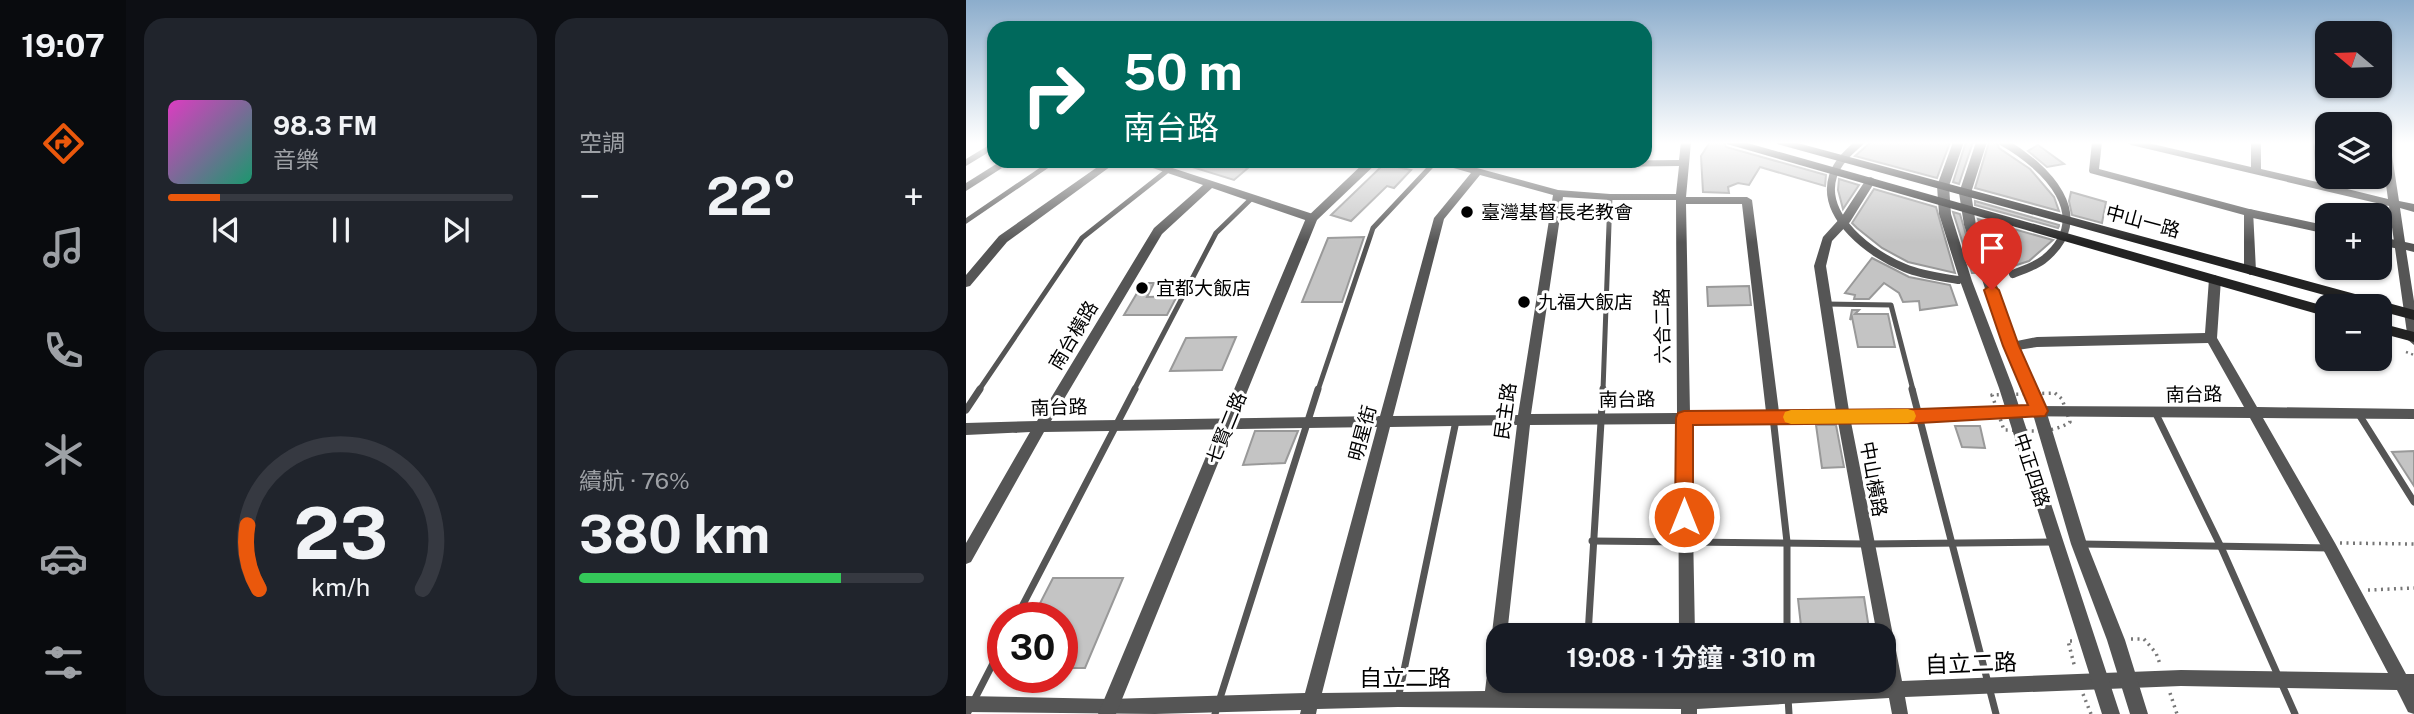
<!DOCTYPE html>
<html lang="zh-TW">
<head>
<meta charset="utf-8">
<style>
	:root { --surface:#171b24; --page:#20242c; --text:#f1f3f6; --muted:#9ea1a6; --line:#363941; --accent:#ea580c }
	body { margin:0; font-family:"Public Sans","Noto Sans TC",sans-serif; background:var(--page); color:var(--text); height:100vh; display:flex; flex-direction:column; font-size:26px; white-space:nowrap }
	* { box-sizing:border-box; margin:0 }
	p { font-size:23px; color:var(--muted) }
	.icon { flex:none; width:38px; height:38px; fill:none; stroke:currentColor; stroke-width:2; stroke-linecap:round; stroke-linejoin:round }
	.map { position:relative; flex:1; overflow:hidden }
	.drawer { display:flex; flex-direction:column; gap:18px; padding:18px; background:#0d0f14; width:840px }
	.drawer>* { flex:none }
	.hud { position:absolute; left:21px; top:21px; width:665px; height:147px; border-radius:21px; box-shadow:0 2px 5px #0004; background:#00695c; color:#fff; overflow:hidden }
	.needle { width:46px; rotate:289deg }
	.fabs { position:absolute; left:1349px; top:21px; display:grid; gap:14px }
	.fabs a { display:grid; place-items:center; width:77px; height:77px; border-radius:14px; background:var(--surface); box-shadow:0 2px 5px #0004; font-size:35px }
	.speed { position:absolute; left:21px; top:602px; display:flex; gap:14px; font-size:35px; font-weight:700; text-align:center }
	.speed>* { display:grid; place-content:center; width:91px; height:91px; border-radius:50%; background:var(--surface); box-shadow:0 2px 5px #0004; line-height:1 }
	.speed .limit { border:10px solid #d22; background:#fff; color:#111 }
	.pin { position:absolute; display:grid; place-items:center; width:60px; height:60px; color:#fff; margin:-72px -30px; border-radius:50% 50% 50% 0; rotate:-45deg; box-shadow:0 0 7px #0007 }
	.pin .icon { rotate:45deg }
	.me { position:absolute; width:77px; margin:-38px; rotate:0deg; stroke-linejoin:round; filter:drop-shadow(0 0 5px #0008) }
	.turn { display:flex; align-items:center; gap:24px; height:147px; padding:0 21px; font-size:32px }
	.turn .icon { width:91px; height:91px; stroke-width:2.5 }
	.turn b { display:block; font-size:49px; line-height:60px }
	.big { font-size:52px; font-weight:700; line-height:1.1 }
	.drawer .card { flex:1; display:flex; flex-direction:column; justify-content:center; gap:10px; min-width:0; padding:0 24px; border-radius:21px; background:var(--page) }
	.drawer .dial { align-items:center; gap:0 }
	.dial svg { height:182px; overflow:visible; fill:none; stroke:var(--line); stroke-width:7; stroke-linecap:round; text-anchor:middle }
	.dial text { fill:var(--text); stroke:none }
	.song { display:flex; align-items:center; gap:21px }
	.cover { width:84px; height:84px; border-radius:10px; background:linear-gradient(135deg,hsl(310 70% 55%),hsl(160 70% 35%)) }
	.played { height:7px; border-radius:4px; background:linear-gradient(90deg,var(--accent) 15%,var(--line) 15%) }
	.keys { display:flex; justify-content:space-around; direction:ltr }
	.heat { display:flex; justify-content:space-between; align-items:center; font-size:38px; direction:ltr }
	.charge { height:10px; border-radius:5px; background:linear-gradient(90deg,#34c759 76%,var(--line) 0) }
	.drawer .tiles { flex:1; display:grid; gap:18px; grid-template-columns:repeat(2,1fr) }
	.trip { position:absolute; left:520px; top:623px; width:410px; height:70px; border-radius:21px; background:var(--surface); box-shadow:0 2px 5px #0004; font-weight:700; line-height:70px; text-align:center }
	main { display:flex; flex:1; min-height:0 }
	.menu { display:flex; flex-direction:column; width:126px; justify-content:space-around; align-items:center; background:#090b0e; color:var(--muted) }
	.menu .icon { width:49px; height:49px }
	.menu .current { color:var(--accent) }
	.menu b { font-size:32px; color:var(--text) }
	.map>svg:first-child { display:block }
</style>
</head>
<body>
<main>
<nav class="menu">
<b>19:07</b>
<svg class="icon current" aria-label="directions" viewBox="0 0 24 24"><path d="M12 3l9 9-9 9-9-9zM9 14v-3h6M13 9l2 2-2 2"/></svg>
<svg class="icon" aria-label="music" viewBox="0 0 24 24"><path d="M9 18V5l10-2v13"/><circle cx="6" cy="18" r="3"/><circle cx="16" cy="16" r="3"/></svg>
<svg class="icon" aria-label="phone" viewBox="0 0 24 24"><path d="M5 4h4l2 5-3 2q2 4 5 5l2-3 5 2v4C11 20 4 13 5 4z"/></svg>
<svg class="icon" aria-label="climate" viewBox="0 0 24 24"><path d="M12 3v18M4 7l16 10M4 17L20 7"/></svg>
<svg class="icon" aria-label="car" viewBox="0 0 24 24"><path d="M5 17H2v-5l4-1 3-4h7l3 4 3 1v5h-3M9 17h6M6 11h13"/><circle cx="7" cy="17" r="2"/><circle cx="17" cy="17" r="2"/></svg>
<svg class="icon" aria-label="filters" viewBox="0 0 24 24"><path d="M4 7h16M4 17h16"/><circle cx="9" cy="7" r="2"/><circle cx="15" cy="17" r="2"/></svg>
</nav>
<section class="drawer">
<div class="tiles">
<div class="card">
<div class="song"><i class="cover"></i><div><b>98.3 FM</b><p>音樂</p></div></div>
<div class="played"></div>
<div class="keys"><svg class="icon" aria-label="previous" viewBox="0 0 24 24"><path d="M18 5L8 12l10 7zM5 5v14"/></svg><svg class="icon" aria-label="pause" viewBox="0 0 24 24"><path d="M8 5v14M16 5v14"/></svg><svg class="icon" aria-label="next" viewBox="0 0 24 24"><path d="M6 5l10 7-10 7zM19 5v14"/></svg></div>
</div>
<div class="card"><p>空調</p>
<div class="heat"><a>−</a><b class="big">22°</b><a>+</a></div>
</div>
<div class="card dial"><svg viewBox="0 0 100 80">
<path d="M14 69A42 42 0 1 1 86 69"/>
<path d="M14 69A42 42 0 0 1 9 41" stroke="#ea580c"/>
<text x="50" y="56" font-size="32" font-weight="700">23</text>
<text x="50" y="72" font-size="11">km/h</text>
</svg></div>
<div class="card"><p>續航 · 76%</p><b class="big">380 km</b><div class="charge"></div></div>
</div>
</section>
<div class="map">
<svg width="1448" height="714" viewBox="0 0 1448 714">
	<rect width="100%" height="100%" fill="#fff"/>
	<g fill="#c4c4c4" stroke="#999" stroke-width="2">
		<path d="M744,142H758L760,147L860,175L859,186L794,167L783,185L772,183L762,187L763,193L737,192L735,156Z"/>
		<path d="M905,142H984L971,178L889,156Z"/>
		<path d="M1000,142H1007L993,184L987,182Z"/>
		<path d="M1023,142H1031L1033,148L1064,169L1088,197L1093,211L1009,188Z"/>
		<path d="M1072,145L1098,164L1081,167L1062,151Z"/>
		<path d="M214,161H260L282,168L268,180L213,163Z"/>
		<path d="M418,164L445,170L428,188L421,186L385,221L365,215Z"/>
		<path d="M873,179L893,185L877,209L872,190Z"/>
		<path d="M908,189L970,207L989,273L942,262L916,248L891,228L886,223Z"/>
		<path d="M1105,192L1140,202L1136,223L1106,215L1103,201Z"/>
		<path d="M1009,201L1093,225V226L1092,228L1009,205Z"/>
		<path d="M987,212L994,214L1011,273H1006Z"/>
		<path d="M1012,219L1087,240L1063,261L1029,272Z"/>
		<path d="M398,237L376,302H336L362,238Z"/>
		<path d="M906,258L943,277L984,285L991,305L954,310L953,301L937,302L933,293L918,283L903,299H888L889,295L879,293Z"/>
		<path d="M177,283H188L181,297L211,296L201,315H158Z"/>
		<path d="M783,286L785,305L742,306L741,287Z"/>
		<path d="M886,310H893L889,314H922L929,347H892L886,317L884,320Z"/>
		<path d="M270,337L256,370L204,371L220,338Z"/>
		<path d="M850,425H870L878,467L856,468Z"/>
		<path d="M989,426H1014L1019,448L996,447Z"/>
		<path d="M289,431H332L319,463L277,465Z"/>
		<path d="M1448,451V486L1426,452Z"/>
		<path d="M87,578H157L119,668H96V617H67Z"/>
		<path d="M898,597L904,635H836L832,599Z"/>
	</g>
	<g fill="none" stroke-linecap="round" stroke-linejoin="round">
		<path stroke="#777" stroke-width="2.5" stroke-dasharray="2 3.5" stroke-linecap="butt" d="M1440,352L1448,355"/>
		<g stroke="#777" stroke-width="3.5" stroke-dasharray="2 4.5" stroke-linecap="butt">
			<path d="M1089,393L1096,399L1104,422C1085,435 1060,430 1038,430L1026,395Z"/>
			<path d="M1374,543L1448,544"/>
			<path d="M1402,590L1448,588"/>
			<path d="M1165,639H1178L1190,653L1194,664"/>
			<path d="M1106,641H1102L1109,668"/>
			<path d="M1204,693L1211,714"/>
			<path d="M1117,694L1125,714"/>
		</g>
		<g stroke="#555" stroke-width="5">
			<path d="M0,221L88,161"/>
			<path d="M859,304L925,305L947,390"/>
			<path d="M13,390L116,238L202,170"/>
			<path d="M168,390L250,233L286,198"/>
			<path d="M352,390L407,228L470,161"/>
			<path d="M637,390L644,197"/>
		</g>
		<g stroke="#555" stroke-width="7">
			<path d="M946,389L1030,714"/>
			<path d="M0,410L14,389"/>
			<path d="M1392,413L1448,502"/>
			<path d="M1190,414L1255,547L1329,714"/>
			<path d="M807,417L821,542V635"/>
			<path d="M626,541L900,544L1087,542"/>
			<path d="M1115,544L1364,548"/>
			<path d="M50,618L169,389"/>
			<path d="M622,635L637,389"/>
			<path d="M619,681V699"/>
			<path d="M821,681L823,714"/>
			<path d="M432,699L490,421"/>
			<path d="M1,714L37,644"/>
			<path d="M249,714L352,389"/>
		</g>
		<g stroke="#555" stroke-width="8">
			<path d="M894,142C883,152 872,161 867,176C854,217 906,255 939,268C956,275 974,277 992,280"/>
			<path d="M1037,142C1079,166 1132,217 1077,260C1069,266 1057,270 1047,274"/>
			<path d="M1283,213L1362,230"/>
			<path d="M1414,241L1434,245"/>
		</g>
		<g fill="#555" fill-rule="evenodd">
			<path d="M28,142V149L0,166V159Z"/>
			<path d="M715,142H725L720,197H781L786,200L813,412L870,411L848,266L857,237L876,216L901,178L905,177L910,180L884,222L866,241L860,266L883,411H952L1048,406L1278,407L1242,343L1071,347L1045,351L1041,349L1039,346L1041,343L1071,337L1239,333L1243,279L1249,275L1255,279L1251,338L1291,407L1448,409V419L1297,418L1369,543L1440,674H1448V714L1442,712L1431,690L1215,686L939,697L942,714H926L923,698L731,709V714H715V709L432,707L351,709L350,714H334L335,710L189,714L0,712V696L144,699L339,693L411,427L78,432L5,562L0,564V543L64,432L0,435V423L71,421L188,228L237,185L172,163L170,161H185L350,215L351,218L350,221H342L246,188L196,234L85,421L414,416L468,218L505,173L470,163L468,161H485L592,190L644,194H710L713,166L636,167L621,163L619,161L713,160ZM514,175L587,195L552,415L427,416L478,219ZM597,197L644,200H710L711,413L565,414ZM720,204H776L800,412L724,413ZM1048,416L1284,418L1359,553L1422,673L1215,670L936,681L885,422L952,421ZM872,422L911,635H917V667L920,682L731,692V681H715V693L535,692L536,681H532V635H541L564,425L712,424L713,635H729L725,424ZM551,425L519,691L356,693L424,427Z"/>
			<path d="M1126,142H1136L1133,169L1287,210L1290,271L1288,274L1284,275L1278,271V215L1124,173L1123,171Z"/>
			<path d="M1160,142H1178L1285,167V142H1295V169L1351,182L1347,142H1357L1361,184L1422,199L1414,142H1424L1433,201L1448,204V212L1434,208L1439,242L1448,244V252L1440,250L1448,301V345L1442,340L1423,206L1165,145Z"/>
			<path d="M35,161H47L0,191V183Z"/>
			<path d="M140,161H152L41,242L4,286L0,287V275L33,236Z"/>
		</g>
		<g fill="#555" fill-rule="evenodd">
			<path d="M987,142H998L983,186L985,214L1006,281L1047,388L1154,714H1136L1033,388L994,281L973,214L971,186Z"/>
			<path d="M1010,142H1021L1005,193L1010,225L1052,346L1075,394L1121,544L1159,640L1182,714H1164L1141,640L1105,544L1061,394L1038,346L998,225L993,193Z"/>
			<path d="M400,161H413L351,220L150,714H132L340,218Z"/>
		</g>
		<g fill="#222" fill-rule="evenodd">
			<path d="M760,142H778L1362,307V317L761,144Z"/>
			<path d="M810,142H828L1448,310V320L1414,311V306H1398L811,144Z"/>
			<path d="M1414,323L1448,332V342L1414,333Z"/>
		</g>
	</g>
	<linearGradient id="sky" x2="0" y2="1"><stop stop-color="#8cadcc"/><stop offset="0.59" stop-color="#fff"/><stop offset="1" stop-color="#fff" stop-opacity="0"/></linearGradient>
	<rect width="1448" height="242" fill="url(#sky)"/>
	<path fill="#ea580c" stroke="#983908" stroke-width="2" d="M1026,284L1033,290L1053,346L1082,411L1079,416L953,423L727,425V517L725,523L718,525L712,523L709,517L710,418L712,413L718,411L953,409L1062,405L1037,346L1018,290Z"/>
	<path fill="#f59e0b" d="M942,409L948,411L950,416L948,421L942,423L825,424L819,422L817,417L819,412L825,410Z"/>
	<g fill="#000" stroke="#fff" stroke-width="2.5">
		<circle cx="501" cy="212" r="7"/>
		<circle cx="176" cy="288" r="7"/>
		<circle cx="558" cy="302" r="7"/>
	</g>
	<g text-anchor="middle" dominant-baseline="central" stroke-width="6" stroke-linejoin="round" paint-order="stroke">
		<g font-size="19" fill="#000" stroke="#fff" text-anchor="start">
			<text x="515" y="212">臺灣基督長老教會</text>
			<text x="190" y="288">宜都大飯店</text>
			<text x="572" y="302">九福大飯店</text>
		</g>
		<g font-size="19" fill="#000" stroke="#fff">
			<text transform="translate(1177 221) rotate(15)">中山一路</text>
			<text transform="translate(696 326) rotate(-91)">六合二路</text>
			<text transform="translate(107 335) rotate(-59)">南台橫路</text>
			<text transform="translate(1228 394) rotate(-1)">南台路</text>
			<text transform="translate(661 399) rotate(-1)">南台路</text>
			<text transform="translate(93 407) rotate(-2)">南台路</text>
			<text transform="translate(539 411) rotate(-82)">民主路</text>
			<text transform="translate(260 428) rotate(-68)">七賢二路</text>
			<text transform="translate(396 433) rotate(-75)">明星街</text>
			<text transform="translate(1066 470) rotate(72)">中正四路</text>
			<text transform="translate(908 479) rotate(80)">中山橫路</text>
		</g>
		<g font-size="23" fill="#000" stroke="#fff">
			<text transform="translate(1005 663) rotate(-2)">自立二路</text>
			<text x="439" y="677">自立二路</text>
		</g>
	</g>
</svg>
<div class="fabs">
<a><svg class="needle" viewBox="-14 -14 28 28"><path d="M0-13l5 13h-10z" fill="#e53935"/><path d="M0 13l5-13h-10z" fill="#9ea1a6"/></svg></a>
<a><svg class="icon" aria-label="layers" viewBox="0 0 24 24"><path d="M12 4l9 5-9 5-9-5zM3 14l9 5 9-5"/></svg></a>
<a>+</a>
<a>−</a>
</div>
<div class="speed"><div class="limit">30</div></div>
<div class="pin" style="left:1026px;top:290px;background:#d93025"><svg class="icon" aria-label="arrive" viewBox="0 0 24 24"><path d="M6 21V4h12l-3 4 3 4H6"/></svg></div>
<svg class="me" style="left:718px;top:517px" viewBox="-20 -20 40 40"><circle r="17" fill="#ea580c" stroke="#fff" stroke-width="3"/><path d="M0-11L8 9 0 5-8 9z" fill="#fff"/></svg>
<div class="trip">19:08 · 1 分鐘 · 310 m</div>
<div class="hud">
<div class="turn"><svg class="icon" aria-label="right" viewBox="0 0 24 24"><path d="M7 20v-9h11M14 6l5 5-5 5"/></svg><div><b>50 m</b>南台路</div></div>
</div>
</div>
</main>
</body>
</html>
